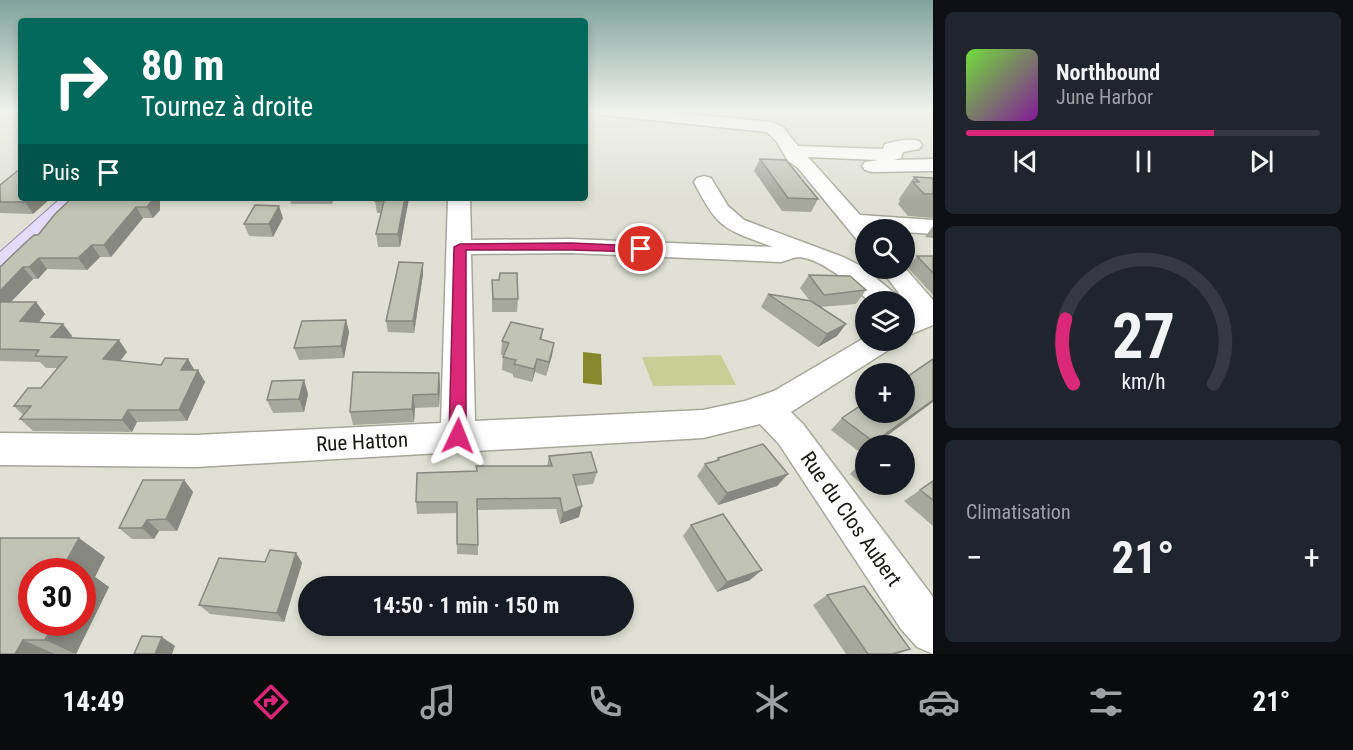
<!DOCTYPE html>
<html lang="fr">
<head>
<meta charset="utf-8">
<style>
	:root { --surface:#171b24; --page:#20242c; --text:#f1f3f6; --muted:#9ea1a6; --line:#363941; --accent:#db2777 }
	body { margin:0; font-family:"Roboto Condensed",sans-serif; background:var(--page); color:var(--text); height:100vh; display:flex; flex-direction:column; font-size:22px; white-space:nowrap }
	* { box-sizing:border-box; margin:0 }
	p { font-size:20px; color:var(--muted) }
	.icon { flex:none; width:33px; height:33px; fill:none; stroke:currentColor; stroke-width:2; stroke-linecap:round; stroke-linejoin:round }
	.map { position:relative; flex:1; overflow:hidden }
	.sheet { display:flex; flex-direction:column; gap:12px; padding:12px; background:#0d0f14; width:420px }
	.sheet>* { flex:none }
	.banner { position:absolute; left:18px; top:18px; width:570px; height:183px; border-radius:6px; box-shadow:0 3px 9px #0003; background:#00695c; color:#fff; overflow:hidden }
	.fabs { position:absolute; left:855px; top:219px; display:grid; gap:12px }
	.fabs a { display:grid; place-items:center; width:60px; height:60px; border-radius:50%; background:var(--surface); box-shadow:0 3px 9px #0003; font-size:30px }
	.speed { position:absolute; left:18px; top:558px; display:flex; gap:12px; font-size:30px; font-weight:700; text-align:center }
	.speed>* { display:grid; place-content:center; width:78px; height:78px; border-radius:50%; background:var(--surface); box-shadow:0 3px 9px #0003; line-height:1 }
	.speed .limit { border:9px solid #d22; background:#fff; color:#111 }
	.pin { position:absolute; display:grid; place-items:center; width:51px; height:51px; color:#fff; margin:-26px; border:3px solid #fff; border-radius:50%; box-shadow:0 2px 6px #0007 }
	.me { position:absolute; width:66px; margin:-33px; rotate:2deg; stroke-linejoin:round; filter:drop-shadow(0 0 4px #0008) }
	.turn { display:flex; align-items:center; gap:21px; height:126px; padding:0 24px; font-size:27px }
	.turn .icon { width:78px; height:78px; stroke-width:2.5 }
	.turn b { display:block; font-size:42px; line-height:51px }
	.then { display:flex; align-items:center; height:57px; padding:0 24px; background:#0003; gap:12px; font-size:22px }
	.big { font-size:45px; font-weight:700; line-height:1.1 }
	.sheet .card { flex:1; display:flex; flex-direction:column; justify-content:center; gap:9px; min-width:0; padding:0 21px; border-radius:9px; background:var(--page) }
	.sheet .dial { align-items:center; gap:0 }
	.dial svg { height:156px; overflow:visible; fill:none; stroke:var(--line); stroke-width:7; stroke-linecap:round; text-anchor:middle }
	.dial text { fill:var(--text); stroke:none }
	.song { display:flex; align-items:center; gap:18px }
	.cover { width:72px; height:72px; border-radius:9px; background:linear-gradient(135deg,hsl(100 70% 55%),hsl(290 70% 35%)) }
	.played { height:6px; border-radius:3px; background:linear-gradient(90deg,var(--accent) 70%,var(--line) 70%) }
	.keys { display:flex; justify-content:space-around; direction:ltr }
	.heat { display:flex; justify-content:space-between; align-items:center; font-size:33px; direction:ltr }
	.trip { position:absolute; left:298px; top:576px; width:336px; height:60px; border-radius:30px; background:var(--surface); box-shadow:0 3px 9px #0003; font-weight:700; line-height:60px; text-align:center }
	.tabs { display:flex; height:96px; justify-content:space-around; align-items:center; background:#090b0e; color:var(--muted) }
	.tabs .icon { width:42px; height:42px }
	.tabs .current { color:var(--accent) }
	.tabs b { font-size:27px; color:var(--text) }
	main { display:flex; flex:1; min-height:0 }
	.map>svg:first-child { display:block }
</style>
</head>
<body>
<main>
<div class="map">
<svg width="933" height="654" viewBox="0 0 933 654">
	<rect width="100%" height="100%" fill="#e0e1d4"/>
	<path fill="#c9ce97" d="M721,355L736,385L653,386L642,357Z"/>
	<path fill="#85892c" d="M583,352L601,354L602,385L583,383Z"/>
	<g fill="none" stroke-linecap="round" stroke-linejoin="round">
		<g stroke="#a5a79a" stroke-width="3">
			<g id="minor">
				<path d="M595,110H651L772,122L783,127L798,146L883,149L885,144C896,141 909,138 919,141L922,145L919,149L903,152L901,158L894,160L933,159V171L872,172L865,170L862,166L865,162L878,160L808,157L860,215L933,220V234L904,232V230H866V243L858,241L798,168L788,161L777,142L767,132L603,115L597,113Z"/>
				<path d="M704,176L711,178L728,206L744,220L843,257L861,266L898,296L901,302H870C853,286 823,259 799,257C794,257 786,261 781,262L571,253L471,254L475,421L703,410L745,401L774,391L866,337V340H897L893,347L791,412L803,424L933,597V654L917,647L901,629L779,444L760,424L703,438L196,467L0,465V433L196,435L441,423L448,198H470L471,240L571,239L773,247C725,229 718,230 694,182L697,178Z"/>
				<path d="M904,267L933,300V325L904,337V315L913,312L880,268H904Z"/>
			</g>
		</g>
		<g stroke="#9288ab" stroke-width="2">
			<path id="major" d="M61,198H88L10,273L0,276V252Z"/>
		</g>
		<use href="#minor" fill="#fff" fill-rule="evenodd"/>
		<use href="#major" fill="#e5dcfd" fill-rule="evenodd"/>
	</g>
	<g fill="#a6a89c">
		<path d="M760,159L818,199L811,212L782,211L754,171Z"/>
		<path d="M914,177L933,178V218L908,216L898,204L900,201L899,199Z"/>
		<path d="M0,185L51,198L33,214L0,213Z"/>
		<path d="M160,198V210L153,218H143L111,257H100L87,270L47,269L38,279H33L11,302H36L45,314L39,322L63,324L72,336L71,338L127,352L120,361L161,365L188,359L194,370L205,382L187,421L137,422L132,432L33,431L20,419L23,415L14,406L41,388L58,368H46L40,362L0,361V267L38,235Z"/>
		<path d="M290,198H335L332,204H291Z"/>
		<path d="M376,198H409L400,247H378L376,234L381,213H377L375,201Z"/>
		<path d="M283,218L273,237L249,236L244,224Z"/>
		<path d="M933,226V238L925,237Z"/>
		<path d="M917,256H933V295L908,268Z"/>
		<path d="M423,263V274L414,333L388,332L386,321Z"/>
		<path d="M809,275L866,290L856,304L821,307L846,324L837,336L818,347L761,307L768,294L810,301L800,288Z"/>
		<path d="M492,280H499L518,299L517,312H492Z"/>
		<path d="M346,320L349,332L344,358L299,360L294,348Z"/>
		<path d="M543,329L542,339L554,343L546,376L535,372L532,382L513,377V374L502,370L503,355H501L502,341Z"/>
		<path d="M304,380L308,394L304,412L273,413L267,400Z"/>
		<path d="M440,386L439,407L415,408L414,422L353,425L350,412Z"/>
		<path d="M904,412L873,446H866V451L862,454L831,430L842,418Z"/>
		<path d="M549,456L597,472L593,484L576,486L579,517L560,524L556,509L478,510V555L457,554V513L417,514L416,502L476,471L547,466Z"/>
		<path d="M718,458L788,474L777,486L718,505L697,476L705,464L716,461Z"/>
		<path d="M866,463V484H869L865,487L850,474L856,468Z"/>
		<path d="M184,480L193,492L177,531H159L154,539H132L119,528Z"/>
		<path d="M933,481V526L904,501Z"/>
		<path d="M691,525L750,580L717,592L683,536Z"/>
		<path d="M296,553L302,563L284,622L210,614L199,605L265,562Z"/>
		<path d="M105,557L95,577L109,587L76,654H0Z"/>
		<path d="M827,595L910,649L898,654H846L813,605Z"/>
	</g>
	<g fill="#87887f">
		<path d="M30,198H51L33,214L25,202Z"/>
		<path d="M154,198H160V210L153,218L147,207Z"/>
		<path d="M405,198H409L400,247L398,234Z"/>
		<path d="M279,206L283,218L273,237L269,224Z"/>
		<path d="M136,207L143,218L111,257L104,245Z"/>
		<path d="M92,245L100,257L87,270L78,258Z"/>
		<path d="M39,258L47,269L38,279L29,267Z"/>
		<path d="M423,263V274L414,333L413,321Z"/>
		<path d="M23,267L33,279L0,313V291Z"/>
		<path d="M36,302L45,314L31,333L20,321Z"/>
		<path d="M346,320L349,332L344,358L341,346Z"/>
		<path d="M63,324L72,336L62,349L51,337Z"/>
		<path d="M846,324L837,336L818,347L827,334Z"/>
		<path d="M119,340L127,352L112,371L103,359Z"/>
		<path d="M554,343L552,356L546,376L549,362Z"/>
		<path d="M188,359L195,371L181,370Z"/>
		<path d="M537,359L535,372L532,382L534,369Z"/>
		<path d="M198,370L205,382L187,421L179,410Z"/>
		<path d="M439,373L440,386L439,407L438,394Z"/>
		<path d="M304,380L308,394L304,412L299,399Z"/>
		<path d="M413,395L415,408L414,422L412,409Z"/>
		<path d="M933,400V402L873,446H870Z"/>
		<path d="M128,410L137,422L132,432L122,420Z"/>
		<path d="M788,474L777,486L718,505L727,493Z"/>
		<path d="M184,480L193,492L177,531L166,519Z"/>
		<path d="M582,506L579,517L560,524L563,513Z"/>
		<path d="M147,520L159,531L154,539L142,528Z"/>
		<path d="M79,538L105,557L95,577L109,587L76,654L45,640L54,622H82V572H66L62,569Z"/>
		<path d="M296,553L302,563L284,622L277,613Z"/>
		<path d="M762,570L750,580L717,592L727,582Z"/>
		<path d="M162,637L175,646L172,654H155Z"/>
		<path d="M23,640L55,654H15Z"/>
	</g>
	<g fill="#c1c3b5" stroke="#87887f" stroke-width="1.5">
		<path d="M760,159L786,160L818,199L788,198Z"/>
		<path d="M21,168V198H30L25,202H0V185Z"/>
		<path d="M914,177L933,178V194H924L913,182H919Z"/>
		<path d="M72,198H154L147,207H136L104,245H92L78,258H39L29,267H23L0,291V267L25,243L34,235H38L55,214Z"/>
		<path d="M376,198H405L398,234H376L384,201H375Z"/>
		<path d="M255,205L279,206L269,224H244Z"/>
		<path d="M917,256H933V273Z"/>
		<path d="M399,262L423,263L413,321H386Z"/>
		<path d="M500,273H517L518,299H493L492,280H499Z"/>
		<path d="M809,275L850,276L866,290L824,295Z"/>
		<path d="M768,294L811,301L846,324L827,334Z"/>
		<path d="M0,302H36L20,321L63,324L51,337L119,340L103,359L161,365L165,358L188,359L181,370H198L179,410H128L122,420L20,419L31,406H14L28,388H41L67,357L35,356L39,350L0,349Z"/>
		<path d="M346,320L341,346L294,348L302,321Z"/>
		<path d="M511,322L543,329L540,339L554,343L549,362L537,359L534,369L514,364L516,360L503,357L509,343L502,341Z"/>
		<path d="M933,359V400L874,442L842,418L866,402V412H904V379Z"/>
		<path d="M353,372L439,373L438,394L413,395L412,409L350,412Z"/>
		<path d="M304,380L299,399L267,400L272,381Z"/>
		<path d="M763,444L788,474L727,493L705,464L719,460L718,458Z"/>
		<path d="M591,452L597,472L573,475L582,506L563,513L560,498L477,499L478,545L457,544V502H416L417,473L477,471L476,466H552L549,456Z"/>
		<path d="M866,463V476L856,468Z"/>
		<path d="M143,480H184L166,519L147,520L142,528H119Z"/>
		<path d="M933,481V500L920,490Z"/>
		<path d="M723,514L762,570L727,582L691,525Z"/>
		<path d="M0,538H79L62,569L83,568L81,572H32V622H54L45,640H23L15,654H0Z"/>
		<path d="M270,550L296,553L277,613L199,605L219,558L265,562Z"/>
		<path d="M864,586L910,649L892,654H868L827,595Z"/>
		<path d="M142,636L162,637L155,654H134Z"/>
	</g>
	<linearGradient id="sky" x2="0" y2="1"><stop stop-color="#80a39d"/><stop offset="0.55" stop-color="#f1f2ec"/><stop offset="1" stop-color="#f1f2ec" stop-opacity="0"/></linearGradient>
	<rect width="933" height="201" fill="url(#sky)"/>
	<path fill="#db2777" stroke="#8e194d" stroke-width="1.5" d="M571,243L641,246L646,249L641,252L571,250H466V436L464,441L458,443L452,441L449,436L454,247L460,244Z"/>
	<g text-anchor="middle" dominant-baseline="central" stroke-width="5" stroke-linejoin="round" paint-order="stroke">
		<g font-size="21" fill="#191915" stroke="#fff">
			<text transform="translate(362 442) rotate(-3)">Rue Hatton</text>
			<text transform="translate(851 519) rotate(55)">Rue du Clos Aubert</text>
		</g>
	</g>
</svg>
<div class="fabs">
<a><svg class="icon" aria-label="search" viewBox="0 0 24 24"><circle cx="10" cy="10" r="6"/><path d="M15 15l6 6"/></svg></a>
<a><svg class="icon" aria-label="layers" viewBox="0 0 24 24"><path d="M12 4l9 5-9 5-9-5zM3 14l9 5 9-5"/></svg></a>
<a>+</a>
<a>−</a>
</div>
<div class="speed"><div class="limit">30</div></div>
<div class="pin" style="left:641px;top:249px;background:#d93025"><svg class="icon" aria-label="arrive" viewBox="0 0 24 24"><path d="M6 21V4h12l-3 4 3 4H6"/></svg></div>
<svg class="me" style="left:458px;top:436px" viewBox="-20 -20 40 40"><path d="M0-17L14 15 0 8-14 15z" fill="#db2777" stroke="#fff" stroke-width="4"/></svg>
<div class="trip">14:50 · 1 min · 150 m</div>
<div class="banner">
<div class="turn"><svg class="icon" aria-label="right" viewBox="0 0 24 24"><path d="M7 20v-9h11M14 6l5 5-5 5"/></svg><div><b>80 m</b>Tournez à droite</div></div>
<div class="then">Puis<svg class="icon" aria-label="arrive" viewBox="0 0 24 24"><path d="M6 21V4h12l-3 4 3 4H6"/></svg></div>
</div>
</div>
<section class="sheet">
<div class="card">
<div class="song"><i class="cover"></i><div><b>Northbound</b><p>June Harbor</p></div></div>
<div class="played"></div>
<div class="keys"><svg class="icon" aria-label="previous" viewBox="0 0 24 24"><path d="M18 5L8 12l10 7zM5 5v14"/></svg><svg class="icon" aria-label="pause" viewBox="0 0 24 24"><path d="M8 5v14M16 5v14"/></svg><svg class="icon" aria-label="next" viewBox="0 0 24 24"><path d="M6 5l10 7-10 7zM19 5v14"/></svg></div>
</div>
<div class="card dial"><svg viewBox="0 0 100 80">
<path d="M14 69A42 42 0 1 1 86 69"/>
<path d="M14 69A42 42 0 0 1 10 36" stroke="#db2777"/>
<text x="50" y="56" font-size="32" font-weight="700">27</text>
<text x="50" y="72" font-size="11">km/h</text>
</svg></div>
<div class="card"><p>Climatisation</p>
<div class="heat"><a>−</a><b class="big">21°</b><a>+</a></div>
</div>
</section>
</main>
<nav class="tabs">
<b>14:49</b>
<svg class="icon current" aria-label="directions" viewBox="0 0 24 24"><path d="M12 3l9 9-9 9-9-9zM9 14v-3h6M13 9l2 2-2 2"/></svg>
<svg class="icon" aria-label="music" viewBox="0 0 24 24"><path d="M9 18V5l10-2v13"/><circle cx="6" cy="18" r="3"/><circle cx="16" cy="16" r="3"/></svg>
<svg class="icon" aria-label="phone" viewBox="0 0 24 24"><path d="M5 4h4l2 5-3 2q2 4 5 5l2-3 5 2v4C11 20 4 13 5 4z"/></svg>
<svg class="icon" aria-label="climate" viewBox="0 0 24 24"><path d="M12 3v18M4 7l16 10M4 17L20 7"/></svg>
<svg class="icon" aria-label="car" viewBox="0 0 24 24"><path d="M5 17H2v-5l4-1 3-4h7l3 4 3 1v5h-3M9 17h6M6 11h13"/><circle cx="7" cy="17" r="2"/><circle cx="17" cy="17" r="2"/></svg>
<svg class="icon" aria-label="filters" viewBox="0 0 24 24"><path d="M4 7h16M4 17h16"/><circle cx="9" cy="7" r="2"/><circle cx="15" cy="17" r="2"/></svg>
<b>21°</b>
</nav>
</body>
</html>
